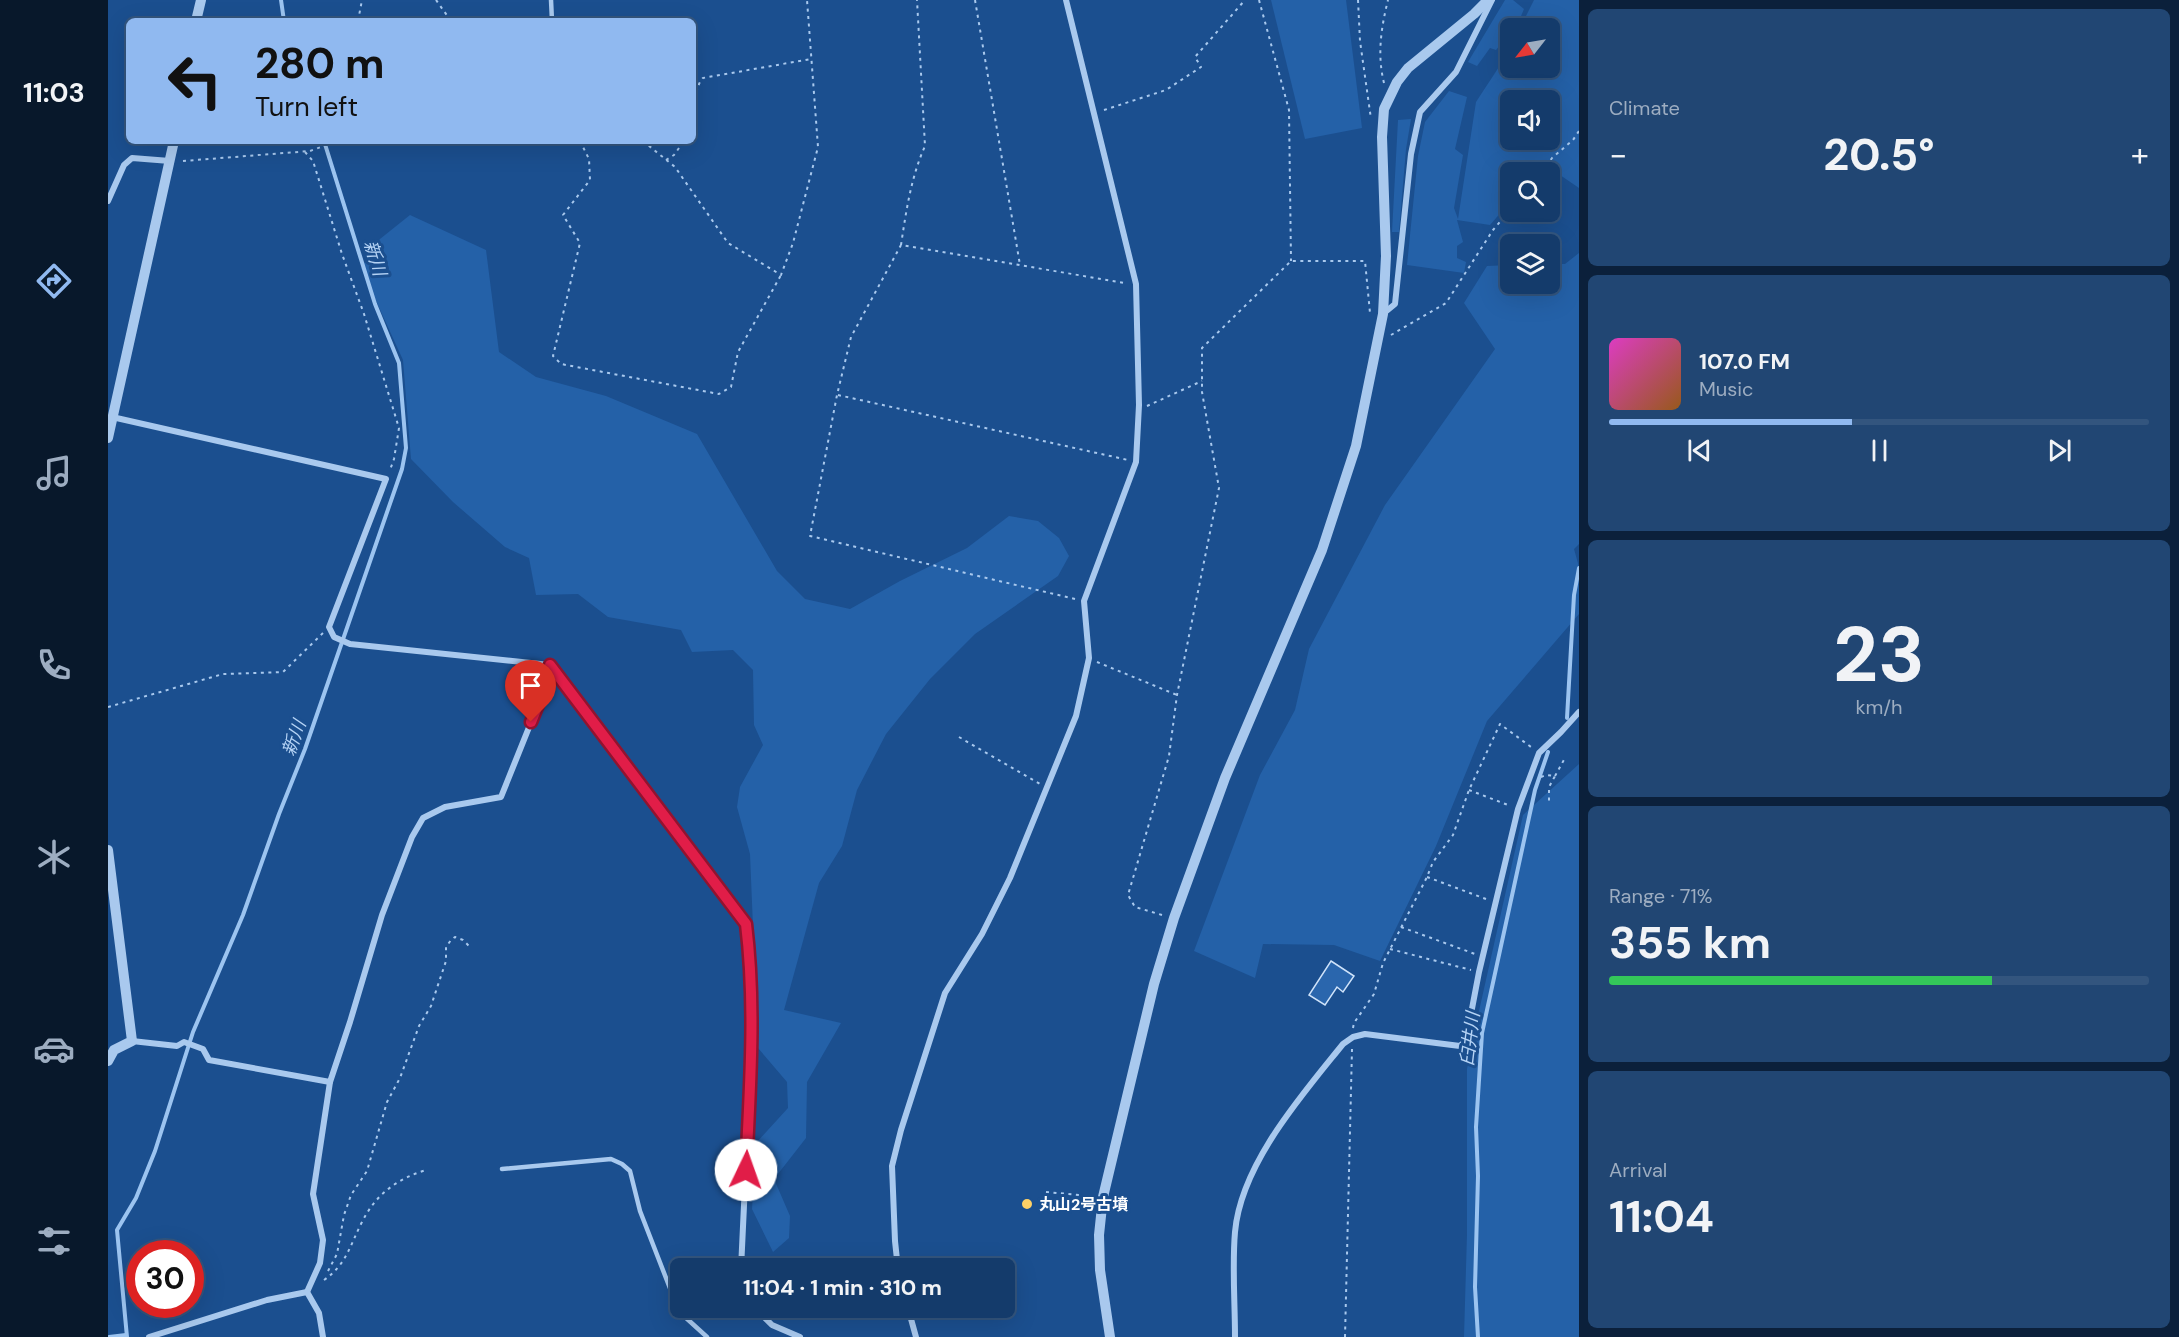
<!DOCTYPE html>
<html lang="en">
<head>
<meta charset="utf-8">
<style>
	:root { --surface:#143b6b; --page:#214673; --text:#f1f3f6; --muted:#9dadc1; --line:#33557e; --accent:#90b9f0 }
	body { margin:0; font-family:"DM Sans","Noto Sans JP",sans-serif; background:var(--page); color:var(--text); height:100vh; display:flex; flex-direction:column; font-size:22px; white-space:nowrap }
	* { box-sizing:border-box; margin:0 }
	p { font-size:20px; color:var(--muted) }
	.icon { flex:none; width:33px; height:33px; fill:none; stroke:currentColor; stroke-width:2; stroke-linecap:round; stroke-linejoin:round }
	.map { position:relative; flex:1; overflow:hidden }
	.details { display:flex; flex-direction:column; gap:9px; padding:9px; background:#0b203b; width:600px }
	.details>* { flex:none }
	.hud { position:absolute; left:18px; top:18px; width:570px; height:126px; border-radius:9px; box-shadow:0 6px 24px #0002,0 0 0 2px var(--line); background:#90b9f0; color:#111; overflow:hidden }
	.needle { width:39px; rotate:239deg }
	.tools { position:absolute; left:1392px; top:18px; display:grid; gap:12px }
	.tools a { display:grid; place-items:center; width:60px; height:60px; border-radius:9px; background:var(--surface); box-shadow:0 6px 24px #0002,0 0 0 2px var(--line); font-size:30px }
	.speed { position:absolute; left:18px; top:1240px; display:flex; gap:12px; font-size:30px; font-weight:700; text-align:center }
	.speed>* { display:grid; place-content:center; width:78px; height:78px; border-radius:50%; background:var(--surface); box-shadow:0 6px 24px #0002,0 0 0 2px var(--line); line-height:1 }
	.speed .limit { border:9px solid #d22; background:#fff; color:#111 }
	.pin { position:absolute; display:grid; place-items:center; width:51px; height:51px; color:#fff; margin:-62px -26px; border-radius:50% 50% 50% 0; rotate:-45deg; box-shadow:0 0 6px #0007 }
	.pin .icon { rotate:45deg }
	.me { position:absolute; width:66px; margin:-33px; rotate:3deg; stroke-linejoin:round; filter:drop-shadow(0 0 4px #0008) }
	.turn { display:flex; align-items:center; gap:21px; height:126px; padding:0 30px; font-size:27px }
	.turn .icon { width:78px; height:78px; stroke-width:2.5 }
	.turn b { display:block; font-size:42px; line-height:51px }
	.big { font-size:45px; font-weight:700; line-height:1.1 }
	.details .widget { flex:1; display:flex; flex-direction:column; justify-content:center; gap:9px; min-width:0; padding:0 21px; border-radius:9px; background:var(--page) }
	.details .dial { align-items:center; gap:0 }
	.dial b { font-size:78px; line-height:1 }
	.song { display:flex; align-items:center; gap:18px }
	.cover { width:72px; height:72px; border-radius:9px; background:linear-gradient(135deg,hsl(310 70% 55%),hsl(30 70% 35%)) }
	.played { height:6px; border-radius:3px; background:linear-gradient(90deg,var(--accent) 45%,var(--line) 45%) }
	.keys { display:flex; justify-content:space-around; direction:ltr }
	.heat { display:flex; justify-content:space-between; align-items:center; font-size:33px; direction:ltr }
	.charge { height:9px; border-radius:4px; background:linear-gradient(90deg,#34c759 71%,var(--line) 0) }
	.trip { position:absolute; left:562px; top:1258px; width:345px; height:60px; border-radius:9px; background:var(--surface); box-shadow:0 6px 24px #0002,0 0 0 2px var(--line); font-weight:700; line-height:60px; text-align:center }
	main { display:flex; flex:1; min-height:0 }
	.menu { display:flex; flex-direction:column; width:108px; justify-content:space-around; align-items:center; background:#08182b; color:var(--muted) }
	.menu .icon { width:42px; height:42px }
	.menu .current { color:var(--accent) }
	.menu b { font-size:27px; color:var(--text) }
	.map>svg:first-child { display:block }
</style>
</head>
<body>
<main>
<nav class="menu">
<b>11:03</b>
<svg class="icon current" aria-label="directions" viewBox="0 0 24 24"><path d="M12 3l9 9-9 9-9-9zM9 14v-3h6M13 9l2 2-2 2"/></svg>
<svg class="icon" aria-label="music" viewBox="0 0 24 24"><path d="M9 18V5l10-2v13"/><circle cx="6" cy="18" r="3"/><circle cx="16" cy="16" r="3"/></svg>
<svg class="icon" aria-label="phone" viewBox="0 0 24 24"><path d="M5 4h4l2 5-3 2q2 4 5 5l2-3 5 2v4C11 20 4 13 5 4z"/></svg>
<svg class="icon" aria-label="climate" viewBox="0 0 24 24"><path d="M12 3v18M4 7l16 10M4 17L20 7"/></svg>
<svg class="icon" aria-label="car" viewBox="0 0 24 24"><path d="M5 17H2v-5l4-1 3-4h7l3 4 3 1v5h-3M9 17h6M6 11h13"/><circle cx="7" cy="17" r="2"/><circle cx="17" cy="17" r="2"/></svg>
<svg class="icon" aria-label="filters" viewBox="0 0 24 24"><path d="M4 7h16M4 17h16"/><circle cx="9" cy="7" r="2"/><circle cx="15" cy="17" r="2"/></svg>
</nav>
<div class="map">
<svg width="1471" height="1337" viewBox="0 0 1471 1337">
	<rect width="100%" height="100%" fill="#1b4f8f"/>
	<g fill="#2461a8" fill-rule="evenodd">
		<path d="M1163,0H1238L1254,128L1197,139Z"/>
		<path d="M1397,0H1405L1416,9L1411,21L1404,19L1397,28L1402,33L1388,50L1382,48L1369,66L1360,62Z"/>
		<path d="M1426,0H1471V188L1436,164L1428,172H1402V202L1382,225L1349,220L1355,242L1349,246V258L1358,262L1356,273L1299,265L1310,156L1317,122L1341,91L1359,97L1347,149L1355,155L1346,208L1350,219L1368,102L1402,50V68H1442V28H1412ZM1442,100V140H1402V100Z"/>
		<path d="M1303,119L1298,149L1291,232H1284L1290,120Z"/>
		<path d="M302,215L378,250L391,352L428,377L498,396L589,434L669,571L697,599L742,609L792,581L859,548L901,516L930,521L951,538L961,556L950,576L867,634L822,679L778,734L749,790L734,846L711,883L676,1010L733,1023L699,1082L698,1138L666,1179L682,1216L681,1238L665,1252L644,1209L648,1143L680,1108L679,1082L650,1048L642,854L629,807L632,787L655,745L646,725L645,670L625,650L584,652L573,630L500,617L470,594L428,595L421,558L397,547L345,502L303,459L295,360L253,268L272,239Z"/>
		<path d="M1471,253V544L1466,549L1471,567V614L1379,721L1328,846L1272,961L1226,945L1155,944L1147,978L1086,951L1152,775L1187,710L1201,649L1277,505L1387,349L1356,303L1379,266L1402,265V284H1442V264H1457Z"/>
		<path d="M1471,764V1337H1356L1359,1234V1069L1371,1011L1415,815Z"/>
	</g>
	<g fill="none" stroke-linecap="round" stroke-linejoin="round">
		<g stroke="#9cc4f0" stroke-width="4">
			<path d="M173,0L176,21"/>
			<path d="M1459,718L1466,595L1471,568"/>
			<path d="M1,1337L18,1335"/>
			<path d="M19,1337L9,1230L28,1198L47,1151L85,1032L135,915L171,814L197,749L294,469L298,448L291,363L267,304L216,141"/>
			<path d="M1370,1337L1367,1287L1370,1176L1368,1127L1374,1033L1427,790L1440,752"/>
		</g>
	</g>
	<path fill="#2a66ad" stroke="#cfe3fa" stroke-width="1.5" d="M1223,961L1246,976L1235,992L1229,987L1217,1005L1201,995Z"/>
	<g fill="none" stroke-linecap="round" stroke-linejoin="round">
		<g stroke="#a9c9ee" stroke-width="2" stroke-dasharray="3 4.5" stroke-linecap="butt">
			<path d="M328,0L343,21"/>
			<path d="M867,0L912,265"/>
			<path d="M1151,0L1181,110L1183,261"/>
			<path d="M1250,0L1252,41L1263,119"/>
			<path d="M250,21L254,0"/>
			<path d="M1276,83C1269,55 1273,28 1280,0"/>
			<path d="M585,99C590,92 589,84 595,78L703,59"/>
			<path d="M996,110L1058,90L1093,67L1087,57L1137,0"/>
			<path d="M472,141L481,159L482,180L455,215L472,243L445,356L453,364L611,394L623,387L630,352L673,275"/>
			<path d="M535,141L567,167L620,243L673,275L685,243L710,147L699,0"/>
			<path d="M197,152L205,161L234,254L256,314L291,428L286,459L282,470"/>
			<path d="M558,160L566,155L576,141"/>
			<path d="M75,161L202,151L229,141"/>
			<path d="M1434,172L1444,158L1465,140L1471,131"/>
			<path d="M793,245C798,212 803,177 817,146L809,0"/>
			<path d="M1283,335L1338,303L1385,230L1402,210"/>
			<path d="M730,395L1020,460"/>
			<path d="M1039,406L1094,381"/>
			<path d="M967,599L702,536L729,395L743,337L793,245L1017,283"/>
			<path d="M989,662L1069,695"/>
			<path d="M0,707L115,674L175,672L215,633"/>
			<path d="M851,737L932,784"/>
			<path d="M1447,776L1457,758"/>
			<path d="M1433,777L1438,775L1447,776L1441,787V805"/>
			<path d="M1361,790L1400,805"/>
			<path d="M1319,877L1378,899"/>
			<path d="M1054,915L1027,907L1020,895L1061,756L1069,695L1111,488L1094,392V348L1183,261H1257L1262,313"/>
			<path d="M1293,927L1367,954"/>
			<path d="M1282,949L1363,970"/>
			<path d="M1245,1028L1246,1023L1266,994L1275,963L1319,877L1325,862L1345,835L1361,790L1392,724L1423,747"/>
			<path d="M938,1192L983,1196"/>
			<path d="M220,1271L229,1254L236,1215L243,1195L259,1171L279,1102L292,1078L311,1026L323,1006L338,961V947L343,940L347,937L355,940L361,946"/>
			<path d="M216,1280C239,1264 242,1245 254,1222C268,1194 289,1179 318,1170"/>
			<path d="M1237,1337L1244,1049"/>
		</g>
		<g stroke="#a9c9ee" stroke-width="4.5">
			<path d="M443,0L444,21"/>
			<path d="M394,1169L503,1159L514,1164L522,1171L532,1211L565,1296L577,1317L599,1337"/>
		</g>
		<g stroke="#a9c9ee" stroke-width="6">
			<path d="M0,201L16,165L24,158L62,161"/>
			<path d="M1276,313L1287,304L1303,154L1312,112L1348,72L1384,0"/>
			<path d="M4,417L278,479L221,627L226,637L242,644L442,665L638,924L643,961L641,1099L633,1269"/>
			<path d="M24,1041L69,1046L76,1042L95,1049L101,1060L222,1082"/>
			<path d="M790,1269L787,1241L784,1166L793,1130L837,993L874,934L902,878L968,716L981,658L976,601L1028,462L1031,405L1028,284L958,0"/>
			<path d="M199,1292L212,1263L215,1240L205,1194L222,1082L242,1022L274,915L304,837L315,818L337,807L393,797L438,685L442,665"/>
			<path d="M199,1292L211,1313L215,1337"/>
			<path d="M647,1308L664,1325L692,1337"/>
			<path d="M800,1308L808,1337"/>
			<path d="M41,1337L159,1300L199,1292"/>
			<path d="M1127,1337C1127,1302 1124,1266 1127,1232C1133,1164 1194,1095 1235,1044L1245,1037L1257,1034L1352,1046L1358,1040L1371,972L1410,809L1431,753L1453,732L1471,712"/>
		</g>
		<g stroke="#a9c9ee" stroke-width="10">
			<path d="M88,21L93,0"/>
			<path d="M0,438L66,141"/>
			<path d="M0,850L24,1041L6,1050L0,1061"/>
			<path d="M1002,1337L992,1270L991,1235L995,1197L1046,984L1066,918L1117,778L1214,550L1248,446L1275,314L1278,256L1274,137L1276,109L1289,82L1300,68L1366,14L1380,0"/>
		</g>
	</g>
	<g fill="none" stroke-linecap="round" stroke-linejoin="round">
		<g stroke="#92132f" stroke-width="15">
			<path id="route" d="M423,722L438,685L442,665L638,924C648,1005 642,1088 638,1170"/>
		</g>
		<use href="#route" stroke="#e11d48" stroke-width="10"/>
	</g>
	<circle fill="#ffd166" stroke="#1b4f8f" stroke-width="2" cx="919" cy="1204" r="6"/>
	<g text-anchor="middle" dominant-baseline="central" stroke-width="6" stroke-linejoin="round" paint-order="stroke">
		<g font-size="16" font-weight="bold" fill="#fff" stroke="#1b4f8f" text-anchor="start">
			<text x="931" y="1204">丸山2号古墳</text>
		</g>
		<g font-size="18" font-style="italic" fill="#b5d3f5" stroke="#1b4f8f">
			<text transform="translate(267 258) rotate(73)">新川</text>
			<text transform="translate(186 738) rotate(-70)">新川</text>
			<text transform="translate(1362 1039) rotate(-83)">臼井川</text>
		</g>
	</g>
</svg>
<div class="tools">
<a><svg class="needle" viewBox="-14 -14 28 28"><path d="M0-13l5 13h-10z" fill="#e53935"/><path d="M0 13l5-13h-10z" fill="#9dadc1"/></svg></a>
<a><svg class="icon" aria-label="sound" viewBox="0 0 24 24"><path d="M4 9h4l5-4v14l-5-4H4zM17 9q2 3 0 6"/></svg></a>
<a><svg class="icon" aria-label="search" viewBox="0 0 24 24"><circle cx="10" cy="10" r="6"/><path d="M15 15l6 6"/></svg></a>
<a><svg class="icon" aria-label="layers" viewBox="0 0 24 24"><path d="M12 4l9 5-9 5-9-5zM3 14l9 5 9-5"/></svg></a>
</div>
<div class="speed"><div class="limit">30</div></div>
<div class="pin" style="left:423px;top:722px;background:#d93025"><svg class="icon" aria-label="arrive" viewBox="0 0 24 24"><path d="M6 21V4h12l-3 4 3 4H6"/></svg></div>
<svg class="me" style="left:638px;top:1170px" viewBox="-20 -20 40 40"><circle r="19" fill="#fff"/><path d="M0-13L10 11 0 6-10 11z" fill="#e11d48"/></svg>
<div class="trip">11:04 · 1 min · 310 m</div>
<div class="hud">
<div class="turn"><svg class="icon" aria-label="left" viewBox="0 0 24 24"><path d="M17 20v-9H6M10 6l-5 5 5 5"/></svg><div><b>280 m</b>Turn left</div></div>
</div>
</div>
<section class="details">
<div class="widget"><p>Climate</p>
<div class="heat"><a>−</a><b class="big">20.5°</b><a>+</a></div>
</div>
<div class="widget">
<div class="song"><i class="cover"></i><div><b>107.0 FM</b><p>Music</p></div></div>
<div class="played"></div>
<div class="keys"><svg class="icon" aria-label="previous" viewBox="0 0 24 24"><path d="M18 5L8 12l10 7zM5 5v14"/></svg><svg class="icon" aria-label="pause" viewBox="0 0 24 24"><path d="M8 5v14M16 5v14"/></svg><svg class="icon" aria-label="next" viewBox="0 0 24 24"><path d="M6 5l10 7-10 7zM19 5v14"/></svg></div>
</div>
<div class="widget dial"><b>23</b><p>km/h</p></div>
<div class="widget"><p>Range · 71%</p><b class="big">355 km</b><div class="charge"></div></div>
<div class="widget"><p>Arrival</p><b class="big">11:04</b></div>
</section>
</main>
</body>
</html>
